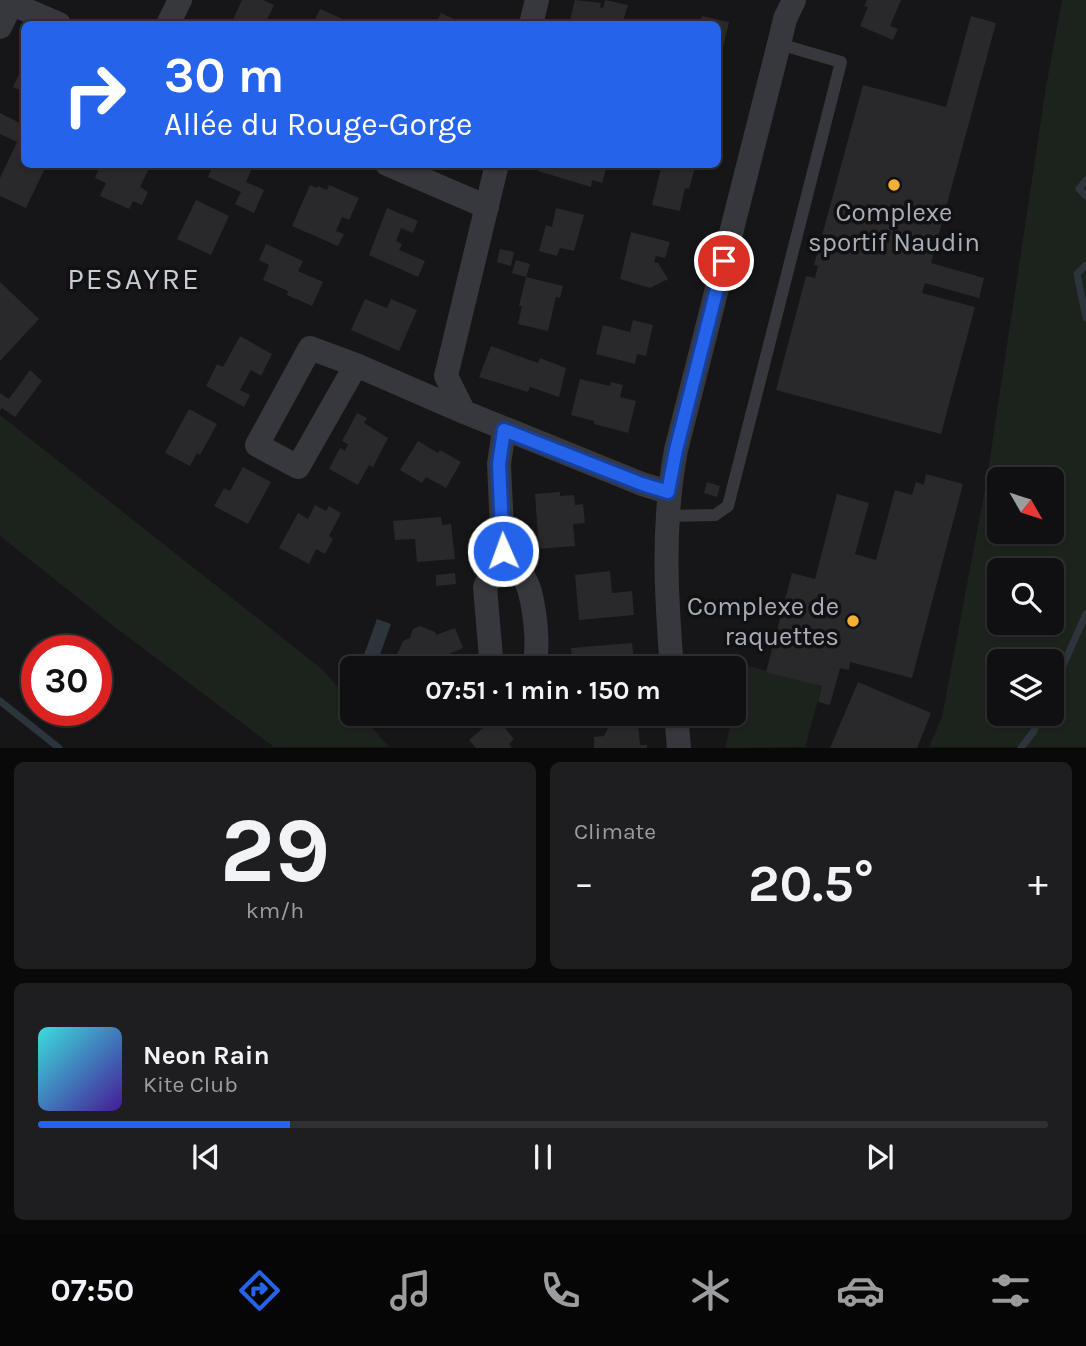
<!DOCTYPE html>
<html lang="en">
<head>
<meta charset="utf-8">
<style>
	:root { --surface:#101012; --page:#1e1e20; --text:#f1f3f6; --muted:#9c9d9f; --line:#303032; --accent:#2563eb }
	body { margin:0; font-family:Karla,sans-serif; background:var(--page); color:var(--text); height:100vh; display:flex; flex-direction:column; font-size:26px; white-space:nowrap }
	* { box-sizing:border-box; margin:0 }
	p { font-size:23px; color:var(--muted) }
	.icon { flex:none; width:38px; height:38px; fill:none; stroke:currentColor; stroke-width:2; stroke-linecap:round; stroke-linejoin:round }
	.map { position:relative; height:748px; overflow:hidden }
	.sheet { display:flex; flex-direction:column; gap:14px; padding:14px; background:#09090a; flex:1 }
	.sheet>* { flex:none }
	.hud { position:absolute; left:21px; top:21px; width:700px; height:147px; border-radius:10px; box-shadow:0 2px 5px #0004,0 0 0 2px var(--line); background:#2563eb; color:#fff; overflow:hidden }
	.needle { width:46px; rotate:129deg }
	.buttons { position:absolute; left:987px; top:467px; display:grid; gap:14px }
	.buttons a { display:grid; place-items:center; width:77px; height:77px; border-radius:10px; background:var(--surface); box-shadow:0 2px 5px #0004,0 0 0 2px var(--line); font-size:35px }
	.speed { position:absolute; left:21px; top:635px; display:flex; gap:14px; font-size:35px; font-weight:700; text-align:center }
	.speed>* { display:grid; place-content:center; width:91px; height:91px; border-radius:50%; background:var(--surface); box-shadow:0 2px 5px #0004,0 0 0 2px var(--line); line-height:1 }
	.speed .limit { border:10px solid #d22; background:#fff; color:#111 }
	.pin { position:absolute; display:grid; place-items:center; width:60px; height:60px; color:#fff; margin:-30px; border:4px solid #fff; border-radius:50%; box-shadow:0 2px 7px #0007 }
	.me { position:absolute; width:77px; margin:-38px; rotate:358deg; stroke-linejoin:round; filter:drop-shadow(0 0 5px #0008) }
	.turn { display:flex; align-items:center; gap:24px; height:147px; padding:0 28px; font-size:32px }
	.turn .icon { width:91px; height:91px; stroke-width:2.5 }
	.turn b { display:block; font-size:49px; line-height:60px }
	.big { font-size:52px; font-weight:700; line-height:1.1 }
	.sheet .card { flex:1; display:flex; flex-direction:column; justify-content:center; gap:10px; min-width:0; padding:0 24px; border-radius:10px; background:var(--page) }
	.sheet .dial { align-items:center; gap:0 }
	.dial b { font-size:91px; line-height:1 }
	.song { display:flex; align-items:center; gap:21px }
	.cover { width:84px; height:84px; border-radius:10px; background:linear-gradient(135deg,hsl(180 70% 55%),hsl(260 70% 35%)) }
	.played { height:7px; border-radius:4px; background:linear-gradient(90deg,var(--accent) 25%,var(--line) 25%) }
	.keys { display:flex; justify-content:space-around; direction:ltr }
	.heat { display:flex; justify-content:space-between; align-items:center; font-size:38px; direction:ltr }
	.sheet .tiles { flex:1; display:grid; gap:14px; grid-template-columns:1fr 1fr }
	.card:last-child { grid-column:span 2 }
	.trip { position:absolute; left:340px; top:656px; width:406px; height:70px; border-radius:10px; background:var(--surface); box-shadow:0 2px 5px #0004,0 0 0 2px var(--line); font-weight:700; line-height:70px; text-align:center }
	.menu { display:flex; height:112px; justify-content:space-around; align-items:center; background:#060607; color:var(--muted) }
	.menu .icon { width:49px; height:49px }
	.menu .active { color:var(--accent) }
	.menu b { font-size:32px; color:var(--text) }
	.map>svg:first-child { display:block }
</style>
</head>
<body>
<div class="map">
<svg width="1086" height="748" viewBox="0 0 1086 748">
	<rect width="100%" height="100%" fill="#161618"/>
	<g fill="#1c231d" fill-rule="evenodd">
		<path d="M1062,0H1086V747H929L942,717L986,484L1046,87ZM999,480H1052V532H999ZM999,570H1052V623H999ZM999,662H1052V714H999Z"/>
		<path d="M0,415L323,670L352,704V714H360L389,747H274L111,624L0,536Z"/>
		<path d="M745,665L822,686L805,747L725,748Z"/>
	</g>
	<path fill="#2c353c" d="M377,619L391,624L378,660L364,655Z"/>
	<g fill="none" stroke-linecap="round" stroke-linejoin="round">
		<g stroke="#2c353c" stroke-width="7">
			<path d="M1086,180L1079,189L1086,196"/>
			<path d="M1086,265L1077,274L1086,318"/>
			<path d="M1052,690L1086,614"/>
			<path d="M0,701L59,748"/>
			<path d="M1021,748L1034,731L1041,714"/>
		</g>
	</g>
	<g fill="#29292c">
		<path d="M242,0H263L274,5L265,24H231Z"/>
		<path d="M575,0L601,3L600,7L603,8L605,0L628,5L622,24H569Z"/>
		<path d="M867,0H901L890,26L898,29L893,40L860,26L868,7L864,6Z"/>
		<path d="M320,9L345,20L343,24H313Z"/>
		<path d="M441,13L447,16L466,24H436Z"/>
		<path d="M702,16L729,22L719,65L718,24H699Z"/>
		<path d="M971,16L996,23L931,263L984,278L979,298L925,283L922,293L975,307L941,434L776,390L806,276L815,278L818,266L814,265L863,85L946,107Z"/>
		<path d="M24,63V92L13,87Z"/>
		<path d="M0,113L24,125V164H47L26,208L0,196V178L17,142L0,134Z"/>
		<path d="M101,164H122L134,170L137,164L150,166L140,187L148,192L142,205L133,201L129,209L100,196L106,183L95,178Z"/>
		<path d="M214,164H254L246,182L264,190L254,213L235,204L241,192L208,177Z"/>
		<path d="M540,164H596L606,169L602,183L592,180L591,187L538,171Z"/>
		<path d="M662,164H696L689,189L685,188L680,211L652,205Z"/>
		<path d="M310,185L317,188L318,186L327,190L329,185L359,198L349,220L342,217L336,231L344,234L338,246L292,226Z"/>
		<path d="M196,200L229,216L211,255L177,239Z"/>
		<path d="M387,208L418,221L413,233L401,228L396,241L402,244L399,250L425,261L418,277L369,255Z"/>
		<path d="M556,208L584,215L574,251L560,248L557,256L539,251L546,225L552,227Z"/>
		<path d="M631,232L670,242L665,258L656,256L654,262L658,263L668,279L650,288L620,279Z"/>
		<path d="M266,244L303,261L298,271L323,282L312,306L287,295L288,291L263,280L269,265L259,260Z"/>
		<path d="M500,249L514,252L511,266L497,262Z"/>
		<path d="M516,260L530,264L526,277L512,273Z"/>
		<path d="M526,277L563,286L560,298L556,297L548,331L518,324L522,306H519Z"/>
		<path d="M0,282L39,319L0,361Z"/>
		<path d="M365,299L387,308L391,299L417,310L399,351L351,330Z"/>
		<path d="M633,320L653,325L646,356L637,354L635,364L596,354L603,325L630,332Z"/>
		<path d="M240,336L272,354L261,376L251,370L240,390L250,395L244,407L206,386L217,364L223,367Z"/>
		<path d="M491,346L538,363L540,358L566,368L559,397L530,387L528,392L479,377Z"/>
		<path d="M30,370L42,381L15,417L2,408L0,411V393L9,399Z"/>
		<path d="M580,379L610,386L611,382L623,385L620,397L636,401L628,433L594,424V421L571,415Z"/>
		<path d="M189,409L217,424L200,455L197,453L190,466L165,453Z"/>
		<path d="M357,413L367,418L364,423L388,438L373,467L369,465L358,485L329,469L340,448L345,451L348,444L342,441Z"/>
		<path d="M418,441L438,453L440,450L461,462L446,488L426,477L422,483L400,470Z"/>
		<path d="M243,467L271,482L248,524L214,506L224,488L230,491Z"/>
		<path d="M926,474L963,484L912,678L850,662L849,670L840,668L830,705L818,702L822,686L766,672L792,573L815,579L837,494L869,503L855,554L876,560L895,490L912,495L916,482L924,485Z"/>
		<path d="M707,482L720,486L717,497L704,493Z"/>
		<path d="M560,492V496L574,495L575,505L583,504L585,523L573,524L575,546L539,549L535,494Z"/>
		<path d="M315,505L326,511L329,506L341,513L329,536L333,539L325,554L316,549L309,564L279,548L298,513L308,519Z"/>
		<path d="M441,517L442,525L451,524L455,559L417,562L415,539L395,540L393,521Z"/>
		<path d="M610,571L612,593L632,591L634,615L579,620L575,575Z"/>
		<path d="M455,573L456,584L436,586V575Z"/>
		<path d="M420,626L435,632L436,635L455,628L463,648L447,655L440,668H399L395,659L403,641L410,638L413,629Z"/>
		<path d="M632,643L635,668H610V666L573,668L571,648Z"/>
		<path d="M858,682L931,713L917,748H830Z"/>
		<path d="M621,714H637L640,745H647V748H594V737L604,736L608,728V719L622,718Z"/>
		<path d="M496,717L514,739L509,744L512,748H476L469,740Z"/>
	</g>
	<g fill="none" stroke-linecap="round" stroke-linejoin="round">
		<path stroke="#37383d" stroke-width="12" d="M667,516L715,515L728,506L841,62L779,44"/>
		<g stroke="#37383d" stroke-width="24">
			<path d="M3,0L59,24"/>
			<path d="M168,24L180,0"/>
			<path d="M531,24L537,0"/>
			<path d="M0,27L13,0"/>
			<path d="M387,164L487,207"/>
			<path d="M497,164L446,376L464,412L642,484L668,492"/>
			<path d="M356,365L298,467L257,445L310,348L356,365L464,412"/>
			<path d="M503,551C513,562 526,576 530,592C535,612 540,650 533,668"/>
			<path d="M499,668L491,658L485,587L503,551L499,464L504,430"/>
			<path d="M672,668C666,594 662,525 676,450L779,44L785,19L794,0"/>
			<path d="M676,714L679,748"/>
		</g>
	</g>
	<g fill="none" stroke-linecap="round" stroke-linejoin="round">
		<g stroke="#184099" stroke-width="18">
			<path id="route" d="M503,551L499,464L504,430L642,484L668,492L676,450L724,261"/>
		</g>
		<use href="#route" stroke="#2563eb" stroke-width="12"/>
	</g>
	<g fill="#f2b134" stroke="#111113" stroke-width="2.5">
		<circle cx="894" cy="185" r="7"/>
		<circle cx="853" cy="621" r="7"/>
	</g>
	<g text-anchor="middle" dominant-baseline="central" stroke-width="7" stroke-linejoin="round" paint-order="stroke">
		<g font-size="26" fill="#a8adb8" stroke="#111113">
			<text x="894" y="212">Complexe<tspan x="894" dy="30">sportif Naudin</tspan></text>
			<text x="839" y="606" text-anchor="end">Complexe de<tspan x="839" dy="30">raquettes</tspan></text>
		</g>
		<g font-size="30" letter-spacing="2" fill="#c9ccd4" stroke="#111113">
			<text x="134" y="279">PESAYRE</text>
		</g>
	</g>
</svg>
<div class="buttons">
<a><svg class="needle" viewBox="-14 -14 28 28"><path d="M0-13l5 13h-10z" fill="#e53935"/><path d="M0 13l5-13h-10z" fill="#9c9d9f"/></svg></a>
<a><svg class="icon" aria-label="search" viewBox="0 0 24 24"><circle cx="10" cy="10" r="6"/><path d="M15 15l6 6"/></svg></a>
<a><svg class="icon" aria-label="layers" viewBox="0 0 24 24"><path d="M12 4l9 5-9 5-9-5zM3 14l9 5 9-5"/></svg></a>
</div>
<div class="speed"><div class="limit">30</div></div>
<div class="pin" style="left:724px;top:261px;background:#d93025"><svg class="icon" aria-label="arrive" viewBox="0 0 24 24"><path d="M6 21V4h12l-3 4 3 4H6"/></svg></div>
<svg class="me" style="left:503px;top:551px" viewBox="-20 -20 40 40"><circle r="17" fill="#2563eb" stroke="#fff" stroke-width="3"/><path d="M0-11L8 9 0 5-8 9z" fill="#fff"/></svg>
<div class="trip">07:51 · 1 min · 150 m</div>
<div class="hud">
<div class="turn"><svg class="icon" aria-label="right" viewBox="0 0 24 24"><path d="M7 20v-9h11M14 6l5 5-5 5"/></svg><div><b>30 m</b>Allée du Rouge-Gorge</div></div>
</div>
</div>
<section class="sheet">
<div class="tiles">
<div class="card dial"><b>29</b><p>km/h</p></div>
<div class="card"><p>Climate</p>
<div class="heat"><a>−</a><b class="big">20.5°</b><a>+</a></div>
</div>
<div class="card">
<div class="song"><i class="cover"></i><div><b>Neon Rain</b><p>Kite Club</p></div></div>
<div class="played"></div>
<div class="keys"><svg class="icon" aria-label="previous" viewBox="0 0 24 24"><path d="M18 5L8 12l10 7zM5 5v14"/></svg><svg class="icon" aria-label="pause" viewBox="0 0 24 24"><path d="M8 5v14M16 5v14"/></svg><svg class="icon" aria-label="next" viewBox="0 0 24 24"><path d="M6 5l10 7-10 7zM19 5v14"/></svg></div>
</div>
</div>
</section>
<nav class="menu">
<b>07:50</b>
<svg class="icon active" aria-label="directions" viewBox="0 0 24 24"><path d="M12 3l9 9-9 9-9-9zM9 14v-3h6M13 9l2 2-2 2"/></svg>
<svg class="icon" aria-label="music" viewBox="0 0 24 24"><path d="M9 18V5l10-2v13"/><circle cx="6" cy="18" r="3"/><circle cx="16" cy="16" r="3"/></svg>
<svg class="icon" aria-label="phone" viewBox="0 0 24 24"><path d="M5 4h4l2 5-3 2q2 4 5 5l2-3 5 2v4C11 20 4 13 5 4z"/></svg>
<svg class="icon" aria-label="climate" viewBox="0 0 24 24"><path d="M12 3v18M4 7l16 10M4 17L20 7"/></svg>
<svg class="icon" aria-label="car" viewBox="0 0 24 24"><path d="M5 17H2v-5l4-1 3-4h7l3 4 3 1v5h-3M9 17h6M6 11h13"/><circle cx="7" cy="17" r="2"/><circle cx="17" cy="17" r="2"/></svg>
<svg class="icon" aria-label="filters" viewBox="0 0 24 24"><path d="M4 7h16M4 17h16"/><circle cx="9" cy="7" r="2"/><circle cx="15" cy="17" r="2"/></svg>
</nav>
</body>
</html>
